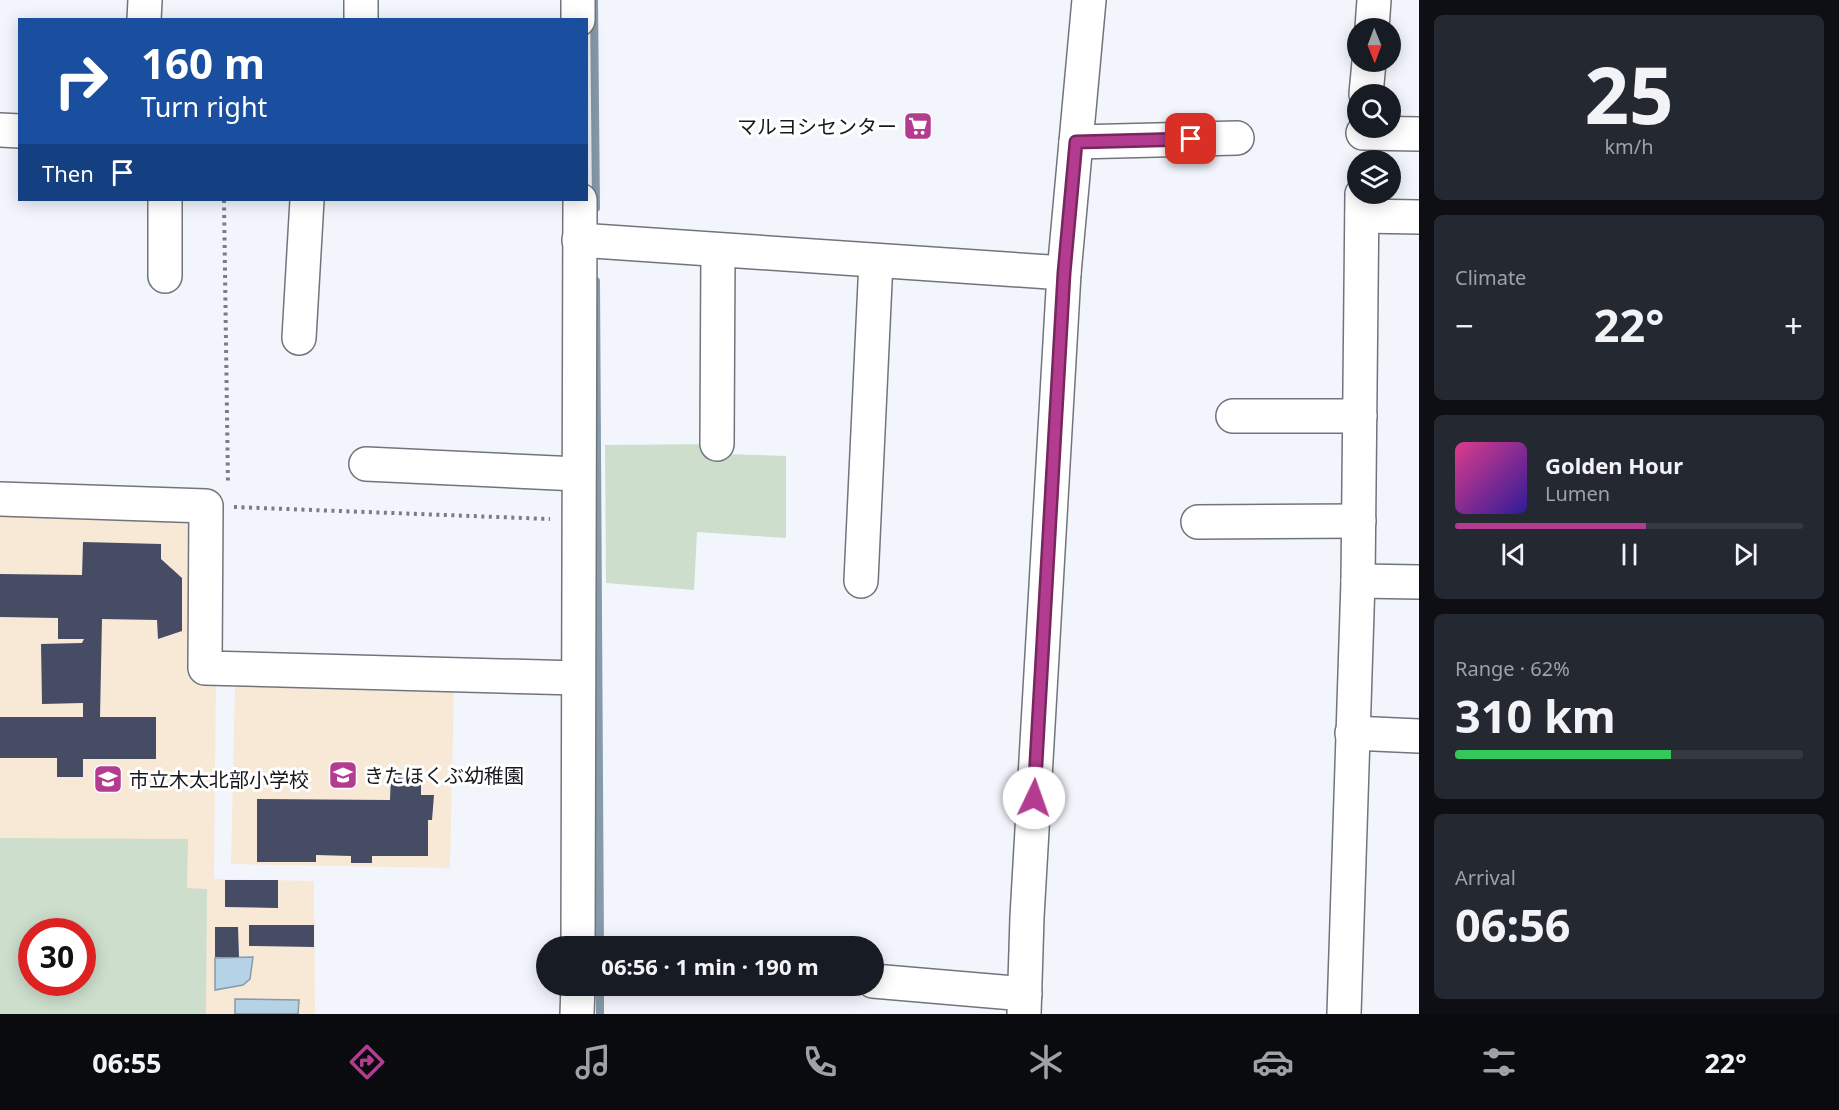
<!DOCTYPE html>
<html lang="en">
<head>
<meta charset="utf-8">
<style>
	:root { --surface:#171b24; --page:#242831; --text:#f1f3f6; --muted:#9ea1a6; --line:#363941; --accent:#b43c90 }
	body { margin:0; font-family:"Noto Sans","Noto Sans JP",sans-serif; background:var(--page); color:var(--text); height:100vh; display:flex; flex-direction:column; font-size:22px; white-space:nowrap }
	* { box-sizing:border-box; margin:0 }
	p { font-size:20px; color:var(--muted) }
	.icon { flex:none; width:33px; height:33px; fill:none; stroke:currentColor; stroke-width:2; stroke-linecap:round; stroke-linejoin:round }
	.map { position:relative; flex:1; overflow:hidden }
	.details { display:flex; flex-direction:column; gap:15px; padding:15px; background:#0d0f14; width:420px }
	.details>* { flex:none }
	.top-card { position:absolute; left:18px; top:18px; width:570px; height:183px; border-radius:0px; box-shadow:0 3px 15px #0003; background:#1a4fa0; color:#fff; overflow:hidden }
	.needle { width:39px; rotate:179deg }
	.controls { position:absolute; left:1347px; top:18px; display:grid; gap:12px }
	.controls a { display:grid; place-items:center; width:54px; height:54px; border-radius:50%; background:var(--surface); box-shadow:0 3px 15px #0003; font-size:30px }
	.speed { position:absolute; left:18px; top:918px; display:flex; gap:12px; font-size:30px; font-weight:700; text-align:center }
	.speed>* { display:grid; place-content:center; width:78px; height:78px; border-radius:50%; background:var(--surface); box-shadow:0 3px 15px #0003; line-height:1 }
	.speed .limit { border:9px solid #d22; background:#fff; color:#111 }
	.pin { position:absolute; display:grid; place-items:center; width:51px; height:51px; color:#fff; margin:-26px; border-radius:12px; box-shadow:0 3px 9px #0006 }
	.me { position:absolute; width:66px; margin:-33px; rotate:3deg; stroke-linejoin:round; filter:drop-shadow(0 0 4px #0008) }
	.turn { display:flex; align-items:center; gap:21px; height:126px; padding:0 24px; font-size:27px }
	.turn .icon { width:78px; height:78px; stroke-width:2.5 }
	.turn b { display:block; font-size:42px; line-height:51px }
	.then { display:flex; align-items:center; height:57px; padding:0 24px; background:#0003; gap:12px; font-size:22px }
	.big { font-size:45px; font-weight:700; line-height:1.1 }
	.details .card { flex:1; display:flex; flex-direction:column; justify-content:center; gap:9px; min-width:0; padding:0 21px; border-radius:9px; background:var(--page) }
	.details .dial { align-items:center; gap:0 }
	.dial b { font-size:78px; line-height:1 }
	.song { display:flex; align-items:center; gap:18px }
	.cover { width:72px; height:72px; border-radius:9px; background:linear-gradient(135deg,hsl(330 70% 55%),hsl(250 70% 35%)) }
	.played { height:6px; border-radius:3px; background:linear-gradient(90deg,var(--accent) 55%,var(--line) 55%) }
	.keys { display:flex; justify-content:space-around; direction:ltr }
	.heat { display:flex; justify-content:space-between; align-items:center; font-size:33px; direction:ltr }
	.charge { height:9px; border-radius:4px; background:linear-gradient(90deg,#34c759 62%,var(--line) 0) }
	.trip { position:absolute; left:536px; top:936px; width:348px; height:60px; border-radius:30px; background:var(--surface); box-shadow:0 3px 15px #0003; font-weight:700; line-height:60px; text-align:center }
	.menu { display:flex; height:96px; justify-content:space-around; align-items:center; background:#090b0e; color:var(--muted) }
	.menu .icon { width:42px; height:42px }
	.menu .active { color:var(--accent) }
	.menu b { font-size:27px; color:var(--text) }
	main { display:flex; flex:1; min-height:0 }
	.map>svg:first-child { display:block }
</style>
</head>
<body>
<main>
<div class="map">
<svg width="1419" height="1014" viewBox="0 0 1419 1014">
	<rect width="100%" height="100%" fill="#f3f5fd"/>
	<g fill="#f8e9d6" fill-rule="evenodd">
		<path d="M0,509L196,511L194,680H216L214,879L314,881L315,1014H0ZM32,932H82V982H32Z"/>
		<path d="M235,683L454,687L450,868L231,864Z"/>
	</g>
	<g fill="#cddecd" fill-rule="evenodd">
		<path d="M726,444V454L786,456V538L697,532L694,590L606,583L605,445Z"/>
		<path d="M0,838L188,839L187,888L207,889L206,1014H0ZM32,932H82V982H32Z"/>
	</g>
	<g fill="#b6d2e7" stroke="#869aaa" stroke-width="1.5">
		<path d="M253,957L250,979L243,985L215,990V958Z"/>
		<path d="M235,999L299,1000L298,1014H235Z"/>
	</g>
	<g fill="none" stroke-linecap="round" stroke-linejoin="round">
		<g stroke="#869aaa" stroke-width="8">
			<path d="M594,0L596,208"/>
			<path d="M596,281L600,946"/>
			<path d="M600,986V1014"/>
		</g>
	</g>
	<g fill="#464c64">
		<path d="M83,542L161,544V559L182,578V631L158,639L157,620L102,619L100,717H156V759H83V777H57V758H0V717H83V703L42,704L41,644L82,643L84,639H58V618L0,617V574L82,575Z"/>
		<path d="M391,773H421V795H434L432,820H428V856H372V863H351V856L316,855V862H257V799L390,800Z"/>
		<path d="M225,880H278V908L225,907Z"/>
		<path d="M249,925H314V947L249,946Z"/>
		<path d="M215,927H238L239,957H215Z"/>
	</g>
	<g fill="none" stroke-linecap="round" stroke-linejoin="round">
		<g stroke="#72747d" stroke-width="36">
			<g id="minor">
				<path d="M578,0V20"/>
				<path d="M144,20L145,0"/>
				<path d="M361,20V0"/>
				<path d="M1372,28L1374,0"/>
				<path d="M1366,94L1369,62"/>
				<path d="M0,130L20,131"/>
				<path d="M1363,133L1419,134"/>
				<path d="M1076,142L1237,138"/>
				<path d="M1362,216L1419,217"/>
				<path d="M579,240L1064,273"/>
				<path d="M165,276V200"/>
				<path d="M299,338L307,200"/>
				<path d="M1233,416H1360"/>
				<path d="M717,444L718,250"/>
				<path d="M366,464L578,474"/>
				<path d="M0,499L206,506L205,668L578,678"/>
				<path d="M1198,522L1359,521"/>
				<path d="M861,581L876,261"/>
				<path d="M1358,581L1419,582"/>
				<path d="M1352,733L1419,736"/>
				<path d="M578,946L580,200"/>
				<path d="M873,981L1025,994"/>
				<path d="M577,1014L578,986"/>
				<path d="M1024,1014L1027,917L1064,273L1089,0"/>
				<path d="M1344,1014L1358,581L1362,194"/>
			</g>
		</g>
		<g stroke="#7b7c82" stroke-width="4" stroke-dasharray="3 4.5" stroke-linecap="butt">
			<path d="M224,200L228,485"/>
			<path d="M234,507L550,519"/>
		</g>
		<use href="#minor" stroke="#fff" stroke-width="33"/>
	</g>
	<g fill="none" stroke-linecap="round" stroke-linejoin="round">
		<g stroke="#75275e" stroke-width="15">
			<path id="route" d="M1034,798L1064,273L1076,142L1191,139"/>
		</g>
		<use href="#route" stroke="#b43c90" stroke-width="10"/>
	</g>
	<defs>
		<g id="supermarket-square" transform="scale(1.5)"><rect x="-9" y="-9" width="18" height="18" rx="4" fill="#b43c90" stroke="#fff"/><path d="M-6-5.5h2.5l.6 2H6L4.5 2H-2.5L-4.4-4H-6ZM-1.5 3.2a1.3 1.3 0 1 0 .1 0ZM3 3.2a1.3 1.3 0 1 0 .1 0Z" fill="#fff"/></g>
		<g id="school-square" transform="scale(1.5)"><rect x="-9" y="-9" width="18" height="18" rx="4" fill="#b43c90" stroke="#fff"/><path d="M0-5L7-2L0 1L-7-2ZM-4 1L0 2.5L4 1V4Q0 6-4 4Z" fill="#fff"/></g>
	</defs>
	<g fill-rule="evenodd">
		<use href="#supermarket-square" x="918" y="126"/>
		<use href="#school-square" x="343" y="775"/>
		<use href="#school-square" x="108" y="779"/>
	</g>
	<g text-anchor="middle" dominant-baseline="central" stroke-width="6" stroke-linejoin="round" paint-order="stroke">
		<g font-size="20" fill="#17181c" stroke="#fff" text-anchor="start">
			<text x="897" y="126" text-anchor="end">マルヨシセンター</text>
			<text x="364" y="775">きたほくぶ幼稚園</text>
			<text x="129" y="779">市立木太北部小学校</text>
		</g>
	</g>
</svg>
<div class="controls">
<a><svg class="needle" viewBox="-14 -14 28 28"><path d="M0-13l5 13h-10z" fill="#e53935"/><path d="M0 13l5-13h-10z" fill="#9ea1a6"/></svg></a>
<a><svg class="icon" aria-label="search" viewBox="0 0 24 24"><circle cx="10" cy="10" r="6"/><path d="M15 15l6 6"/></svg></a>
<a><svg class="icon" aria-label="layers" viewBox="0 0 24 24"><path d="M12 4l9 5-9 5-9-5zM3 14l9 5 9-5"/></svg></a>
</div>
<div class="speed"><div class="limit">30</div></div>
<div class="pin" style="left:1191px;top:139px;background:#d93025"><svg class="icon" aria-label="arrive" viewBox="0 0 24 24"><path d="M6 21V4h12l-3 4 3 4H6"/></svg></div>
<svg class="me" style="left:1034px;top:798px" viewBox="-20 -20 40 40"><circle r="19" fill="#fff"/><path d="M0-13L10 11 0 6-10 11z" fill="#b43c90"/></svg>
<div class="trip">06:56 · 1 min · 190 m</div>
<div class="top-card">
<div class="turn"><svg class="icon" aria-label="right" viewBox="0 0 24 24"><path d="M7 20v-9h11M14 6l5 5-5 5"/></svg><div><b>160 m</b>Turn right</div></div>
<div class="then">Then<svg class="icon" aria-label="arrive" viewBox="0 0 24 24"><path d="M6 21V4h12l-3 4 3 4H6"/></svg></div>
</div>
</div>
<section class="details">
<div class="card dial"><b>25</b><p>km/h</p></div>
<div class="card"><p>Climate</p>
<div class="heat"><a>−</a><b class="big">22°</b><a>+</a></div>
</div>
<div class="card">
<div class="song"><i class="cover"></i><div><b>Golden Hour</b><p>Lumen</p></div></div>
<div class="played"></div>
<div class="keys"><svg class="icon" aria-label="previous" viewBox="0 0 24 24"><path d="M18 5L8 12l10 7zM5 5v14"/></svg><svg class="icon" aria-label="pause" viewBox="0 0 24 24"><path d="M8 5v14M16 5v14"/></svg><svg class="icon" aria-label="next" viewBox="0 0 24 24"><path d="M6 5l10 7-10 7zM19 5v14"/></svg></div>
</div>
<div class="card"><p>Range · 62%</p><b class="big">310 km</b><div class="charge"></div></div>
<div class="card"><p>Arrival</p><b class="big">06:56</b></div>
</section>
</main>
<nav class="menu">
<b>06:55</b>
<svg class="icon active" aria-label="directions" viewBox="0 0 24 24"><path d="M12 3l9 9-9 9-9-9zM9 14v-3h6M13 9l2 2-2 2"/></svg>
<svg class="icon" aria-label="music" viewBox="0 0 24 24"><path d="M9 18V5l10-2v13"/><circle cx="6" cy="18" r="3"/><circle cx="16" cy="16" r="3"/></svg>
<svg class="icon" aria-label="phone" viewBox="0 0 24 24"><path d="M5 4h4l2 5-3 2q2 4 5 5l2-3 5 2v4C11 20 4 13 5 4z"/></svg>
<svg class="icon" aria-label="climate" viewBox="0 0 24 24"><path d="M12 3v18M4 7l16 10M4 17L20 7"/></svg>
<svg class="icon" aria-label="car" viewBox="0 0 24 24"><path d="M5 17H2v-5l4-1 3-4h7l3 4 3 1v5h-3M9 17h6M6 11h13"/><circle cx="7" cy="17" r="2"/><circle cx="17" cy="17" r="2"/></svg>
<svg class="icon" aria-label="filters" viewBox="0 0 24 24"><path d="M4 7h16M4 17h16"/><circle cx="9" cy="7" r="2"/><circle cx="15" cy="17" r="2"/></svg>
<b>22°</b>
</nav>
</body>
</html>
